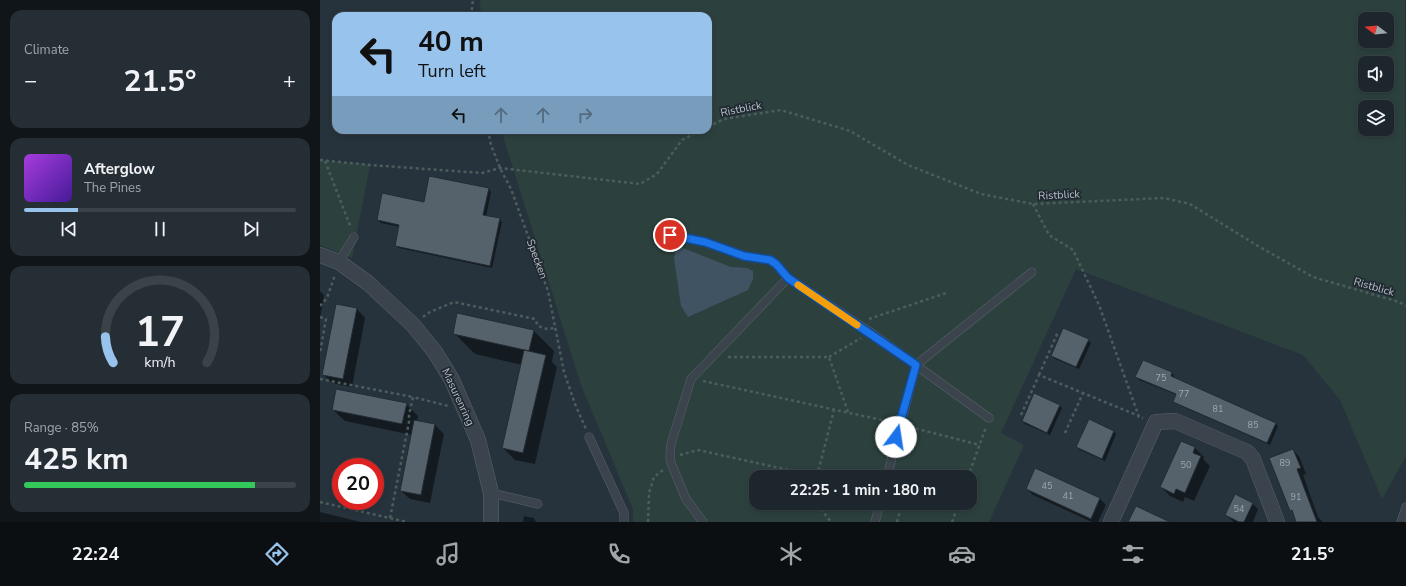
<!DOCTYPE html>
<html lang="en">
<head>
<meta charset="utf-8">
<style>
	:root { --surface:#1d262d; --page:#252e35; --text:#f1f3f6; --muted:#a0a5aa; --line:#3b4349; --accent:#97c3ec }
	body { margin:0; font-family:"Nunito Sans",sans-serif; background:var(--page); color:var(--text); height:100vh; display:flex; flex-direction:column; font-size:15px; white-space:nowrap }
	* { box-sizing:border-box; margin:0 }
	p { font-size:13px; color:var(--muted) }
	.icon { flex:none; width:22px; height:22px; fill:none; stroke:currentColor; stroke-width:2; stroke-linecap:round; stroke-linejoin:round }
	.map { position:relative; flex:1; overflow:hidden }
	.panel { display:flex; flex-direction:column; gap:10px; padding:10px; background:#101519; width:320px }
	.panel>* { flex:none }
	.banner { position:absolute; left:12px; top:12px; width:380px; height:122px; border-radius:12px; box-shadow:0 2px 6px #0003,0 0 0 1px var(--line); background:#97c3ec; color:#111; overflow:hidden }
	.needle { width:26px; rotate:286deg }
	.buttons { position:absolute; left:1038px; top:12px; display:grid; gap:8px }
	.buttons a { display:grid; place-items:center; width:36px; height:36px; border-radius:8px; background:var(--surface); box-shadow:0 2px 6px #0003,0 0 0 1px var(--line); font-size:20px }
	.speed { position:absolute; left:12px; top:458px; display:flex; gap:8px; font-size:20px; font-weight:700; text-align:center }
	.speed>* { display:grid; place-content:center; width:52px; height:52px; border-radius:50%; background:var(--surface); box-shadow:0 2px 6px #0003,0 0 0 1px var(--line); line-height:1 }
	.speed .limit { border:6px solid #d22; background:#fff; color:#111 }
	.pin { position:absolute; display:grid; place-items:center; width:34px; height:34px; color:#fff; margin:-17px; border:2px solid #fff; border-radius:50%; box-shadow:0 1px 4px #0007 }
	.me { position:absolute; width:44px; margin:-22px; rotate:14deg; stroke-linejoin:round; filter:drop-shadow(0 0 3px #0008) }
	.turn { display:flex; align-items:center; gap:14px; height:84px; padding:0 20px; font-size:18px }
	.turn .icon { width:52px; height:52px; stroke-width:2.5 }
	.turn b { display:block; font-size:28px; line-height:34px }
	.lanes { display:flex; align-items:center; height:38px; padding:0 20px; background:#0003; justify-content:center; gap:20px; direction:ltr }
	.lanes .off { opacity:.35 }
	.big { font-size:30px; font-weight:700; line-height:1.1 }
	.panel .widget { flex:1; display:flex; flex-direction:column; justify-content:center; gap:6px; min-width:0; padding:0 14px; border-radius:12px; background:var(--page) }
	.panel .dial { align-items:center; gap:0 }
	.dial svg { height:104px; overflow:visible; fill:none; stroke:var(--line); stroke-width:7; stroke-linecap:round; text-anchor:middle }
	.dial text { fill:var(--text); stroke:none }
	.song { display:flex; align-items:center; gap:12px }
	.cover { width:48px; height:48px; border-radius:6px; background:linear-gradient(135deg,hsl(280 70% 55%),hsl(260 70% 35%)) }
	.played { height:4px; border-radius:2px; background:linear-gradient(90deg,var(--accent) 20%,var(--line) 20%) }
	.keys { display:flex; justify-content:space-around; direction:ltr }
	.heat { display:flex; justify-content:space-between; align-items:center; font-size:22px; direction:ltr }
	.charge { height:6px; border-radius:3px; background:linear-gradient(90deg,#34c759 85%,var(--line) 0) }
	.trip { position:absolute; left:429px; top:470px; width:228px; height:40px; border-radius:12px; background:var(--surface); box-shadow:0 2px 6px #0003,0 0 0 1px var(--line); font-weight:700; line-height:40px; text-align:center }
	.dock { display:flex; height:64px; justify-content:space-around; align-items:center; background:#0c0f12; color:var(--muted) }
	.dock .icon { width:28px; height:28px }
	.dock .on { color:var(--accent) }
	.dock b { font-size:18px; color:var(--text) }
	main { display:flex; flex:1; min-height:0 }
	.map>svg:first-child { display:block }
</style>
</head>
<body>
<main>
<section class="panel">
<div class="widget"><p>Climate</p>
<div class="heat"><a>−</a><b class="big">21.5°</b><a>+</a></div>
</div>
<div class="widget">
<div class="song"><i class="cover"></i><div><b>Afterglow</b><p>The Pines</p></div></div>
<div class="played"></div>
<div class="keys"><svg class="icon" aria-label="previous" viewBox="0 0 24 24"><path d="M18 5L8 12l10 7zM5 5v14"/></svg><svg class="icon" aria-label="pause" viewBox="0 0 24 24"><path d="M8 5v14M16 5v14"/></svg><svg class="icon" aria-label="next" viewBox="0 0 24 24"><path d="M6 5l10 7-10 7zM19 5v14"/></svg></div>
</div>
<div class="widget dial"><svg viewBox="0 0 100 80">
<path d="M14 69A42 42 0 1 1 86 69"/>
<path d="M14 69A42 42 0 0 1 8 49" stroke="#97c3ec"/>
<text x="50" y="56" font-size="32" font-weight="700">17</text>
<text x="50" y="72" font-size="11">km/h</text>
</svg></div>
<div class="widget"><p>Range · 85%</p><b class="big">425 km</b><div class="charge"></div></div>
</section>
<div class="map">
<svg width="1086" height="522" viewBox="0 0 1086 522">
	<rect width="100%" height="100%" fill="#27333c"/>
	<g fill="#2c413e" fill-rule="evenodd">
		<path d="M160,0H1085L1086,456L1062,499L1020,400L983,355L756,269L681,433L704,445L669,522H313V509L261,385L181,130H388V16H161ZM1045,19H1067V41H1045ZM1045,63H1067V85H1045ZM1045,107H1067V129H1045ZM436,477H650V503H436Z"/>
		<path d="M0,160L50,165L32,258L0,245Z"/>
	</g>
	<path fill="#3f5362" d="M363,248L411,267L427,268L433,271V279L428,290L368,317L361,306L354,258L356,250Z"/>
	<g fill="#0007">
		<path d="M169,189L171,192L166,217L179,219L182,222L172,268L79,248L76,245L80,227L61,223L58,220L104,203Z"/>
		<path d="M0,291L4,295L0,319Z"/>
		<path d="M37,309L45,318L32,387L12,383L3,374Z"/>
		<path d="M213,330L234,351L232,362L237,367L215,464L195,460L183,448L202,365L155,354L134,333Z"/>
		<path d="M768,340L771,343L759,369L735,359L732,356Z"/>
		<path d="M823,361L852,373L854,376L853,379L956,424L958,426L950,445L857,404L854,402L857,395L819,380L817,377Z"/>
		<path d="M86,404L98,416L97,421L115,425L124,434L110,503L90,499L81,491L92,435L25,421L13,410Z"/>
		<path d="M739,405L742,408L730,435L705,424L703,421Z"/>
		<path d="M794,431L796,434L785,461L760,450L757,447Z"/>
		<path d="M862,442L875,448L884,457L883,459L890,466L874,501L865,497L863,502L850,496L841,487Z"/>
		<path d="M973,450L979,456L986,474L983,475L998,517L1003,522H977L975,514L971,510L950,459Z"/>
		<path d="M716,470L780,499L786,505L778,522H772L713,495L707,489Z"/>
		<path d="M933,504L938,509L933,522H914L906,515Z"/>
		<path d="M0,512L41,522H0Z"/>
		<path d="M204,516L214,518L216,522H203Z"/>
	</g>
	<g fill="#55616b" stroke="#222b33">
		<path d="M109,176L169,188L163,215L180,218L170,266L75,246L79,225L57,220L62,193L104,202Z"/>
		<path d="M16,304L37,308L23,379L2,375Z"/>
		<path d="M137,313L214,330L209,351L133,334Z"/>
		<path d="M743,328L769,339L756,367L731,356Z"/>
		<path d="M204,350L226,355L203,453L182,448Z"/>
		<path d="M823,360L852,372L851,376L956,423L947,443L853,402L856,394L815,377Z"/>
		<path d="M16,389L87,403L82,424L12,410Z"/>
		<path d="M714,393L740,405L727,433L702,421Z"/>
		<path d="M769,419L794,431L782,459L756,447Z"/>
		<path d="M94,420L115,424L101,495L80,491Z"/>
		<path d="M861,441L875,447L873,453L881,456L865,493L856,489L854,494L840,487Z"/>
		<path d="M973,449L981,468L977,469L997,522H976L972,510L970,511L949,458Z"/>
		<path d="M715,468L780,498L771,519L706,489Z"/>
		<path d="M915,494L933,503L924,522H919L905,515Z"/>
		<path d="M816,506L850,522H808Z"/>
	</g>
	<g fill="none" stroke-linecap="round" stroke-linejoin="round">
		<g stroke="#59626a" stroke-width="9">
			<g id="lane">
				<path d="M350,235L385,242L424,256L450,260L456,264L468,278"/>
				<path d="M19,262L34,237"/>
				<path d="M269,437L304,513V522"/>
				<path d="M567,477L596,365L712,272"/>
				<path d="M171,493L218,504"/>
				<path d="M383,522L366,499L351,463L350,457L351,444L371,379L468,278L550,332L669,418"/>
				<path d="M555,522L560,503"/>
				<path d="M1081,522L1086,507"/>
			</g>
		</g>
		<g stroke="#59626a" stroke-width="16">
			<g id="street">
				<path d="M0,255L19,262L48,283L93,325L115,352L132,380L158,440L171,493V522"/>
				<path d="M791,522L836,422L855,421L927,452L933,459L957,522"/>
			</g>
		</g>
		<g stroke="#4b5d5d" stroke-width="2.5" stroke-dasharray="3 3" stroke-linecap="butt">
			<path d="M151,16L153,0"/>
			<path d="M388,127L404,119L461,110L530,131L588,165L661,194L713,204L844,198L870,204L938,246L993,277L1079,302L1086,306"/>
			<path d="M168,130L171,145L180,168L191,189L228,291L244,372L255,404L266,429"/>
			<path d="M0,160L50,165L162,173L180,168L320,184L337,174L362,140L382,130"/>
			<path d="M5,161L31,228"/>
			<path d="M713,204L729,235L753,250L779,305L819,417L823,418"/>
			<path d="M0,306L7,298L15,275"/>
			<path d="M0,317L6,319L0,353"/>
			<path d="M103,317L110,312L134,302L215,319L218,326L227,329L235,328"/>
			<path d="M549,319L626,293"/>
			<path d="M408,357H509L528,412"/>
			<path d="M509,357L541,338"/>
			<path d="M719,375L738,332"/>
			<path d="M0,379L93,397"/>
			<path d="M383,381L571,422"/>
			<path d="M701,415L719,375L819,416"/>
			<path d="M590,427L660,445"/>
			<path d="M745,433L763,393"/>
			<path d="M360,455L378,450L500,477"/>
			<path d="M497,476L514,410"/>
			<path d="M648,477L666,427"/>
			<path d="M0,502L87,522"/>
			<path d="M503,503L501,509L511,522"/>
			<path d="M616,503L637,507"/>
			<path d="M70,518L89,422V415L93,397L128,406"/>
			<path d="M328,522L329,493L334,477L343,470"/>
			<path d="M577,522L582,503"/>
			<path d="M632,522L639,503"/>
		</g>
		<use href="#lane" stroke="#3b444c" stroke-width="8"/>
		<use href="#street" stroke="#3b444c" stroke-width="15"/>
	</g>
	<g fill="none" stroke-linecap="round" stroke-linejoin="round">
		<g stroke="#114b97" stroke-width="10">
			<path id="route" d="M350,235L385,242L424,256L450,260L456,264L468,278L596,365L576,437"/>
		</g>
		<use href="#route" stroke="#1a73e8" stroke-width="7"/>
		<path stroke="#f59e0b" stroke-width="7" d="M478,285L537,325"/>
	</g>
	<g text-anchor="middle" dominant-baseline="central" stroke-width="3.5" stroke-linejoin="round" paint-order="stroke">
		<g font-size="9" fill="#9ea8b0">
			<text x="841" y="378">75</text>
			<text x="864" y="394">77</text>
			<text x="898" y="409">81</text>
			<text x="933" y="425">85</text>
			<text x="965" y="463">89</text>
			<text x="866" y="465">50</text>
			<text x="727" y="486">45</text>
			<text x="748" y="496">41</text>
			<text x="976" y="497">91</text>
			<text x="919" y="509">54</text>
		</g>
		<g font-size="11" fill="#b7bfc7" stroke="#202931">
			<text transform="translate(421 109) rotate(-11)">Ristblick</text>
			<text transform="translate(739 195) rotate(-3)">Ristblick</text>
			<text transform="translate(217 259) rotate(70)">Specken</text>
			<text transform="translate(1054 287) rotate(16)">Ristblick</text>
			<text transform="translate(138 397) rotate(65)">Masurenring</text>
		</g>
	</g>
</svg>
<div class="buttons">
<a><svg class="needle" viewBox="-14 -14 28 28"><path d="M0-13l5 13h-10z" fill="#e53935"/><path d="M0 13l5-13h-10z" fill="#a0a5aa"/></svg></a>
<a><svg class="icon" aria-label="sound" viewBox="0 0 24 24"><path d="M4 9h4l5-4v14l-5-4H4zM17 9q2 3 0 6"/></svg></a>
<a><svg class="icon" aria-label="layers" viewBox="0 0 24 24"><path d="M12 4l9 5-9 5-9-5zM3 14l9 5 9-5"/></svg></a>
</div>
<div class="speed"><div class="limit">20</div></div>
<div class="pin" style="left:350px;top:235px;background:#d93025"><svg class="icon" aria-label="arrive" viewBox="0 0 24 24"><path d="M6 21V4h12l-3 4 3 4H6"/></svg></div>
<svg class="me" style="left:576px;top:437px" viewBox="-20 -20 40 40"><circle r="19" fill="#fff"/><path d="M0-13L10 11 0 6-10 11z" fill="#1a73e8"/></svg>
<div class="trip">22:25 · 1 min · 180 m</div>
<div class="banner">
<div class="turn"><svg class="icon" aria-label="left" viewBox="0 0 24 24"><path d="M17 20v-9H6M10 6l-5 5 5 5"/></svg><div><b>40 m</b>Turn left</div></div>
<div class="lanes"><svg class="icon" aria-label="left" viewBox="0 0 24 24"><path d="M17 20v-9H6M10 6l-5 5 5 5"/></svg><svg class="icon off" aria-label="ahead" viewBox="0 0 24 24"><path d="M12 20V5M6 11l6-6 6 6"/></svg><svg class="icon off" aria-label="ahead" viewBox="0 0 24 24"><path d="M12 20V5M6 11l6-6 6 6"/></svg><svg class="icon off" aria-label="right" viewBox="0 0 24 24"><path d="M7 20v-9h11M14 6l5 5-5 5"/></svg></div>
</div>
</div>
</main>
<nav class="dock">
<b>22:24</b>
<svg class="icon on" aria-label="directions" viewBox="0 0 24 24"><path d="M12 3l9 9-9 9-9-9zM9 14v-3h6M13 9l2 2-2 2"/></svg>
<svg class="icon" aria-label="music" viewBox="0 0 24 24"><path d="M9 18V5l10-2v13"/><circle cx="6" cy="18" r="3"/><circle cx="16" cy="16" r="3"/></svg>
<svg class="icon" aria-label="phone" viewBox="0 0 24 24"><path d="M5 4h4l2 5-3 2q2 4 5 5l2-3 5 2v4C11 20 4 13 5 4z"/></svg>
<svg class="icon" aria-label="climate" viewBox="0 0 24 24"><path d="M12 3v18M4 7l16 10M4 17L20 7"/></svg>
<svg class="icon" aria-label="car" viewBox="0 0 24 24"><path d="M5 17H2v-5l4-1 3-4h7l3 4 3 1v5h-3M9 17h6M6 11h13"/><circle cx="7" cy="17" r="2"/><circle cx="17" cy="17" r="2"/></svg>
<svg class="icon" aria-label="filters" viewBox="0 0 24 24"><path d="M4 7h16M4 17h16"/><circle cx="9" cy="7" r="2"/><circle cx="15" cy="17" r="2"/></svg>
<b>21.5°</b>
</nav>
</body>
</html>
